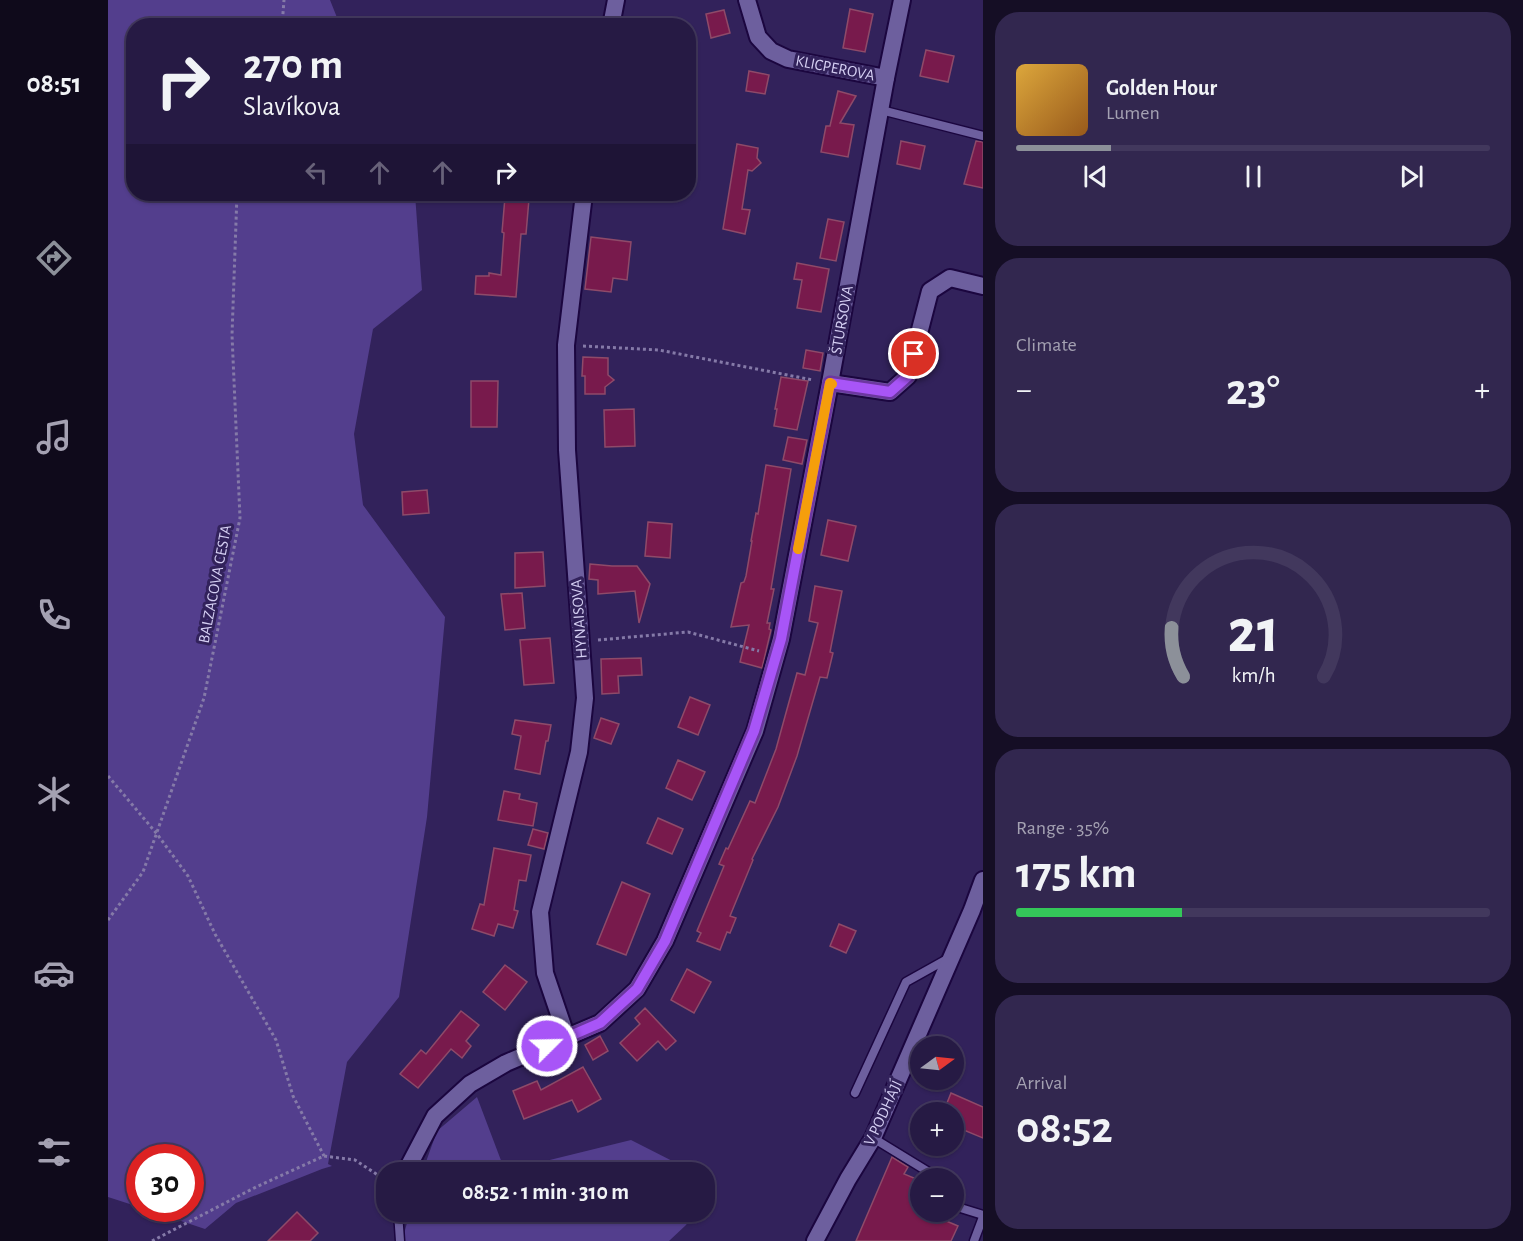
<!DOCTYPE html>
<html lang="en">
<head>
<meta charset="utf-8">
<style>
	:root { --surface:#261a44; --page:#32274f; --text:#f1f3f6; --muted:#a4a1b2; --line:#42385d; --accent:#8c9099 }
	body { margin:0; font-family:"Alegreya Sans",sans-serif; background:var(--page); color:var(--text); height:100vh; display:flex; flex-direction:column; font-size:22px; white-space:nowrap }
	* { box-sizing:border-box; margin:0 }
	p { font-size:20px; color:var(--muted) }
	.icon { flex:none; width:33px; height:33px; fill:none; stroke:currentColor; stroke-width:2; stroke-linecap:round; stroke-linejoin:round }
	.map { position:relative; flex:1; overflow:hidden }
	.details { display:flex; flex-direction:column; gap:12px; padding:12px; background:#150e25; width:540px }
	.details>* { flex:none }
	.guide { position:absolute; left:18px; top:18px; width:570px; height:183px; border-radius:24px; box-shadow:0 2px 4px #0004,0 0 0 2px var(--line); background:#261a44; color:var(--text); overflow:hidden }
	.needle { width:39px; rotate:75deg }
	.tools { position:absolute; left:802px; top:1036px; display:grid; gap:12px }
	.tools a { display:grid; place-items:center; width:54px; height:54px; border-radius:50%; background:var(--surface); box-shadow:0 2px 4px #0004,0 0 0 2px var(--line); font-size:30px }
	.speed { position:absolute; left:18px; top:1144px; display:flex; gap:12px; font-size:30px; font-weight:700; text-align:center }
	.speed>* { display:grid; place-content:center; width:78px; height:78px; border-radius:50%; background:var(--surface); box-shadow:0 2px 4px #0004,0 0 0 2px var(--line); line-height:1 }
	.speed .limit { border:9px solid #d22; background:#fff; color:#111 }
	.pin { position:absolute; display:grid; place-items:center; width:51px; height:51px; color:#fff; margin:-26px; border:3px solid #fff; border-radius:50%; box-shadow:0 2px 6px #0007 }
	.me { position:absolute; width:66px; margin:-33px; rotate:67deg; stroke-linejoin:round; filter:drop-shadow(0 0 4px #0008) }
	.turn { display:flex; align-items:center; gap:21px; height:126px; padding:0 18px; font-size:27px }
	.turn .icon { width:78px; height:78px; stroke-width:2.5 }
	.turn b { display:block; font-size:42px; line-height:51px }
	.lanes { display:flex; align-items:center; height:57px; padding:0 18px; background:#0003; justify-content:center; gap:30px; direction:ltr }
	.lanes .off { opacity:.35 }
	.big { font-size:45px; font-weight:700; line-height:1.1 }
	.details .tile { flex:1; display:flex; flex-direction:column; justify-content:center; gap:9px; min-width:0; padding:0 21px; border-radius:24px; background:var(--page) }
	.details .dial { align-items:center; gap:0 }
	.dial svg { height:156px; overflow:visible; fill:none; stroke:var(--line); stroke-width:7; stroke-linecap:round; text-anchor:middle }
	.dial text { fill:var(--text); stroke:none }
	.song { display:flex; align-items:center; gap:18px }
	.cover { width:72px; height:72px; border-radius:9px; background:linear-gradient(135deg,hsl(40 70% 55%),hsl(30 70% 35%)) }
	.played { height:6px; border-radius:3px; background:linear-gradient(90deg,var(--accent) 20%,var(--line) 20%) }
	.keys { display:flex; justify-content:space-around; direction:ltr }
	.heat { display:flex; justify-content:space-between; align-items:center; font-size:33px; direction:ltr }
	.charge { height:9px; border-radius:4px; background:linear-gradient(90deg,#34c759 35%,var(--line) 0) }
	.trip { position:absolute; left:268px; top:1162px; width:339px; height:60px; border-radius:24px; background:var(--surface); box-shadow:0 2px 4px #0004,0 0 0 2px var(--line); font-weight:700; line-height:60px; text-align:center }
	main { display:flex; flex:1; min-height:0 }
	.dock { display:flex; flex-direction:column; width:108px; justify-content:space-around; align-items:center; background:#0f0a1b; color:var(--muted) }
	.dock .icon { width:42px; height:42px }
	.dock .on { color:var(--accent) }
	.dock b { font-size:27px; color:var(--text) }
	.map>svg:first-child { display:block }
</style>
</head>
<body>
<main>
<nav class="dock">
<b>08:51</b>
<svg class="icon on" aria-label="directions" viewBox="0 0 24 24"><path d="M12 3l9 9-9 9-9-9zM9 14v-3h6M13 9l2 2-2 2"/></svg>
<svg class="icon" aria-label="music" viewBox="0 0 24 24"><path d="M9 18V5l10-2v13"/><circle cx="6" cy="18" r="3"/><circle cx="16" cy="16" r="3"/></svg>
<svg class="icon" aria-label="phone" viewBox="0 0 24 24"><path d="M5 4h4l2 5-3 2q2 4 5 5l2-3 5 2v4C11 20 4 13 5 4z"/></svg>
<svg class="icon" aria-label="climate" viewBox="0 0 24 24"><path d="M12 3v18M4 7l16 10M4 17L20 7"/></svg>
<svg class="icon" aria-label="car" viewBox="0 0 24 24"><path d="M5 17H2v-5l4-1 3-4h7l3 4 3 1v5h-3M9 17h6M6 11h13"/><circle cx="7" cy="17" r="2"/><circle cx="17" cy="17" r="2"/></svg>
<svg class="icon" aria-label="filters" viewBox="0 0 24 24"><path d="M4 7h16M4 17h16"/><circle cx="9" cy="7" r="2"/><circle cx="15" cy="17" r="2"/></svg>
</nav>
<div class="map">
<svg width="875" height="1241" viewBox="0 0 875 1241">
	<rect width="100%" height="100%" fill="#32225b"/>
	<g fill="#533e8d">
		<path d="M0,0H222L232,25L26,26V194H307L314,290L265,329L246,434L255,505L337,617L319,817L291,997L239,1062L220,1164L224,1166L214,1169L128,1203L97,1229L37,1209H82V1158H32L31,1207L0,1197Z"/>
		<path d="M369,1097L397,1171L523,1140L588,1173H314L329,1131Z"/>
		<path d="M302,1212H587L578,1225L561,1241H294Z"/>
	</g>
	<g fill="#781a4c" stroke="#8e4a69" stroke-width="1.5">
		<path d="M742,9L765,14L757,52L735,48Z"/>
		<path d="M616,10L622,33L603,38L598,14Z"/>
		<path d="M818,50L846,56L840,82L812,76Z"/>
		<path d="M641,71L661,75L657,94L638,91Z"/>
		<path d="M730,91L748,96L732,123L746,125L740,157L713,152L718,126H722Z"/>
		<path d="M793,141L817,146L812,169L789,164Z"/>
		<path d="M868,141L875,142V188L856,184Z"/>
		<path d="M629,144L650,148L649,158L653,163L644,171L640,170L634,209L642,210L637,234L615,229Z"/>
		<path d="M397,197L421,199L418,234H413L408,297L367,294L368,276H381V273L393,275L396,233L394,232Z"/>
		<path d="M720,219L736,222L728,261L712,258Z"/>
		<path d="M483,237L523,242L519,280L505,278L503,292L477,289Z"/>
		<path d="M689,263L721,269L713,312L689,308L694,280L686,279Z"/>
		<path d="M698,350L715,353L712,371L695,368Z"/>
		<path d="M475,357L500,358V375L506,380L497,387V394H477V376H474Z"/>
		<path d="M673,377L700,381L689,430L666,426L669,409H667Z"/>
		<path d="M363,381H390L389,427H363Z"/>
		<path d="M526,409L527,446L497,447L496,410Z"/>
		<path d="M680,437L699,440L694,464L675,460Z"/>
		<path d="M658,465L683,469L663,589H666L659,623H662L661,629L663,630L654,668L632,662L641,625L623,627L633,583L636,582L638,576L644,541H643L648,513L650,514Z"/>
		<path d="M319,490L321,513L295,515L294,492Z"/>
		<path d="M720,520L748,526L740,561L713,555Z"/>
		<path d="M540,522L564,524L562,558L537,556Z"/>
		<path d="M435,552L437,586L407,588V553Z"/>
		<path d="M482,564L504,566H529L542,584L531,623L527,591L490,594V580L481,579Z"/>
		<path d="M707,586L734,591L722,652L725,653L719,678L712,677L689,756L670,807L644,859L645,860L622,916L628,918L622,933L619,932L612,950L589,941L593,933L589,931L616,866L611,864L618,848L620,849L642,801L647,803L668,749L689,673L697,675L710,623L701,621Z"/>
		<path d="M414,593L417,628L397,630L393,594Z"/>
		<path d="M442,638L446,683L416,685L412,640Z"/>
		<path d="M533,658L534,675L510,676L511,693L494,694L493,659Z"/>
		<path d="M582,697L602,705L590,735L570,727Z"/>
		<path d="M493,718L511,724L503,744L486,738Z"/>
		<path d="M407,720L443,725L440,741H438L432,774L407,769L413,736L404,734Z"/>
		<path d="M570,760L597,772L584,800L558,788Z"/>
		<path d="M396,791L412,794L411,799L429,803L425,826L390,820Z"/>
		<path d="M550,818L575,829L564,854L539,843Z"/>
		<path d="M425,829L440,833L436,849L420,845Z"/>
		<path d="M386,848L423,855L418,881L411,880L406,910L410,911L405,928L390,924L386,936L364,929L372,904L376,905Z"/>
		<path d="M514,882L542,894L518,955L489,944Z"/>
		<path d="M731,924L748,931L738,953L722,946Z"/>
		<path d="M397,965L419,982L397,1010L375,992Z"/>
		<path d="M579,969L603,982L586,1013L563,1000Z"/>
		<path d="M537,1008L568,1041L558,1050L550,1041L529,1061L512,1043L532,1024L527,1018Z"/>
		<path d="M353,1011L371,1025L358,1041L363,1046L354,1058L343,1049L310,1088L292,1074L313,1050L318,1054Z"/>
		<path d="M492,1036L500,1051L485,1060L477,1045Z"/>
		<path d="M475,1067L493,1099L470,1112L464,1100L416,1119L405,1091L429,1081L433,1090Z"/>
		<path d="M843,1093L875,1107V1138L846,1126V1113H835Z"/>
		<path d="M784,1157L800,1167L796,1174L813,1181V1212H817L850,1226L843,1241H748Z"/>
		<path d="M189,1212L210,1233L202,1241H160Z"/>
	</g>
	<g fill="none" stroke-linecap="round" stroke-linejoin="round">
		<g stroke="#1b063f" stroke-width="11">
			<g id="lane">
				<path d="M773,110L875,136"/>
				<path d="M747,1093L798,982L841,958"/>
				<path d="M765,1138L832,1179"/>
				<path d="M846,1206L875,1215"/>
				<path d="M290,1212L292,1241"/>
				<path d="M866,1241L875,1217"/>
			</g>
		</g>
		<g stroke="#1b063f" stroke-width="20">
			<g id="street">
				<path d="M639,0L650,37L663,51L680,59L778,78"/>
				<path d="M503,26L508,0"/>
				<path d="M722,383L782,392L800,376L822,291L842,278L875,286"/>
				<path d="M459,1038L437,973L432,912L471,752L477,698L459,450L458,345L476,194"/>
				<path d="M297,1173L327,1116L362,1084L398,1063L492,1023L529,989L557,941L647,731L673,639L722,383L778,78L794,0"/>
				<path d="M707,1241L740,1179L765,1138L864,910L875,880"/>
			</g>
		</g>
		<g stroke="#857aa8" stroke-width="3" stroke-dasharray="3 3" stroke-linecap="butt">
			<path d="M174,26L176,0"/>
			<path d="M475,346L551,350L705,380"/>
			<path d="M490,640L580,632L651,651"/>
			<path d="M0,776L49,834L80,876L107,934L168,1040L185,1096L216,1156"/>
			<path d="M0,920L35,872L96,698L132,518L124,335L129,194"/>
			<path d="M44,1241L148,1187L216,1156L247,1160L279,1181"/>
		</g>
		<use href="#lane" stroke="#6d5f9e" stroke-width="8"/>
		<use href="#street" stroke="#6d5f9e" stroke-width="16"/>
	</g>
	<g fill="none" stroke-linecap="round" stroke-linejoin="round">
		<g stroke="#6d37a1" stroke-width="15">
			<path id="route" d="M439,1046L492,1023L529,989L557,941L646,731L673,639L722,383L782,392L800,376L806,354"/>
		</g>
		<use href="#route" stroke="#a855f7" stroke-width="10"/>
		<path stroke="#f59e0b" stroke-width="10" d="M690,549L722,383L724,384"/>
	</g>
	<g text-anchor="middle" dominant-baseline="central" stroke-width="6" stroke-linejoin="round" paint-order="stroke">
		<g font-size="16" fill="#d5cff3" stroke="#32225b">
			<text transform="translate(727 68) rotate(11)">KLICPEROVA</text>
			<text transform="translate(734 320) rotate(-80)">ŠTURSOVA</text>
			<text transform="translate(107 584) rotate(-79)">BALZACOVA CESTA</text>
			<text transform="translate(471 619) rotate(-94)">HYNAISOVA</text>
			<text transform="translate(775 1113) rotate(-65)">V PODHÁJÍ</text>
		</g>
	</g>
</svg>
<div class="tools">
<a><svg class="needle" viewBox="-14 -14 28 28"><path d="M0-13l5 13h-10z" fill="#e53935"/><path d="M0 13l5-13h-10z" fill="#a4a1b2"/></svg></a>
<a>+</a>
<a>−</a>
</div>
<div class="speed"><div class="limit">30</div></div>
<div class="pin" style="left:806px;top:354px;background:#d93025"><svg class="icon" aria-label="arrive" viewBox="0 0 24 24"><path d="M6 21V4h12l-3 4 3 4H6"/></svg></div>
<svg class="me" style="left:439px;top:1046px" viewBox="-20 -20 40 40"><circle r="17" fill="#a855f7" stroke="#fff" stroke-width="3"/><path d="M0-11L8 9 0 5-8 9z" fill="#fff"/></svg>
<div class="trip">08:52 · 1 min · 310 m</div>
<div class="guide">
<div class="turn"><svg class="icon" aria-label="right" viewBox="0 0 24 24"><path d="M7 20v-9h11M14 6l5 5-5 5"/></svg><div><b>270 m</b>Slavíkova</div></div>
<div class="lanes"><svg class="icon off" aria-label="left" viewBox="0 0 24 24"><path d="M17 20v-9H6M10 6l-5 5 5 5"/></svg><svg class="icon off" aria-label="ahead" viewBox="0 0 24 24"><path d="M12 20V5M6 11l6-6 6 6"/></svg><svg class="icon off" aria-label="ahead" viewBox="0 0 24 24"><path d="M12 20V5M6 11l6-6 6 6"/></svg><svg class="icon" aria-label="right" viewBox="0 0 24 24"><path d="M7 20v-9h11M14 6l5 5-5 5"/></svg></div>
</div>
</div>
<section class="details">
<div class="tile">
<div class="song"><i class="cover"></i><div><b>Golden Hour</b><p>Lumen</p></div></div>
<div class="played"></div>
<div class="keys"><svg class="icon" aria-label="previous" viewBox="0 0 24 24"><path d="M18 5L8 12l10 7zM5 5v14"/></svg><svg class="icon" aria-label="pause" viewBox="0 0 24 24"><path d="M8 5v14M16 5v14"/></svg><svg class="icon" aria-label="next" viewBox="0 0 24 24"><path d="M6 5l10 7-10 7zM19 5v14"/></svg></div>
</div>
<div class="tile"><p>Climate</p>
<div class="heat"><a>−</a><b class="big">23°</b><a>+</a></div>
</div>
<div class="tile dial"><svg viewBox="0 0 100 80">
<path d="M14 69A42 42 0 1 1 86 69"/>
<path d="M14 69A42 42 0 0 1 8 44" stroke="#8c9099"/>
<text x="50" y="56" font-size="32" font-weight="700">21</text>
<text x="50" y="72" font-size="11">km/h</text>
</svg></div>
<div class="tile"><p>Range · 35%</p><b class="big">175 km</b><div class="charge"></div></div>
<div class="tile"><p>Arrival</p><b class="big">08:52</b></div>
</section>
</main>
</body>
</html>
